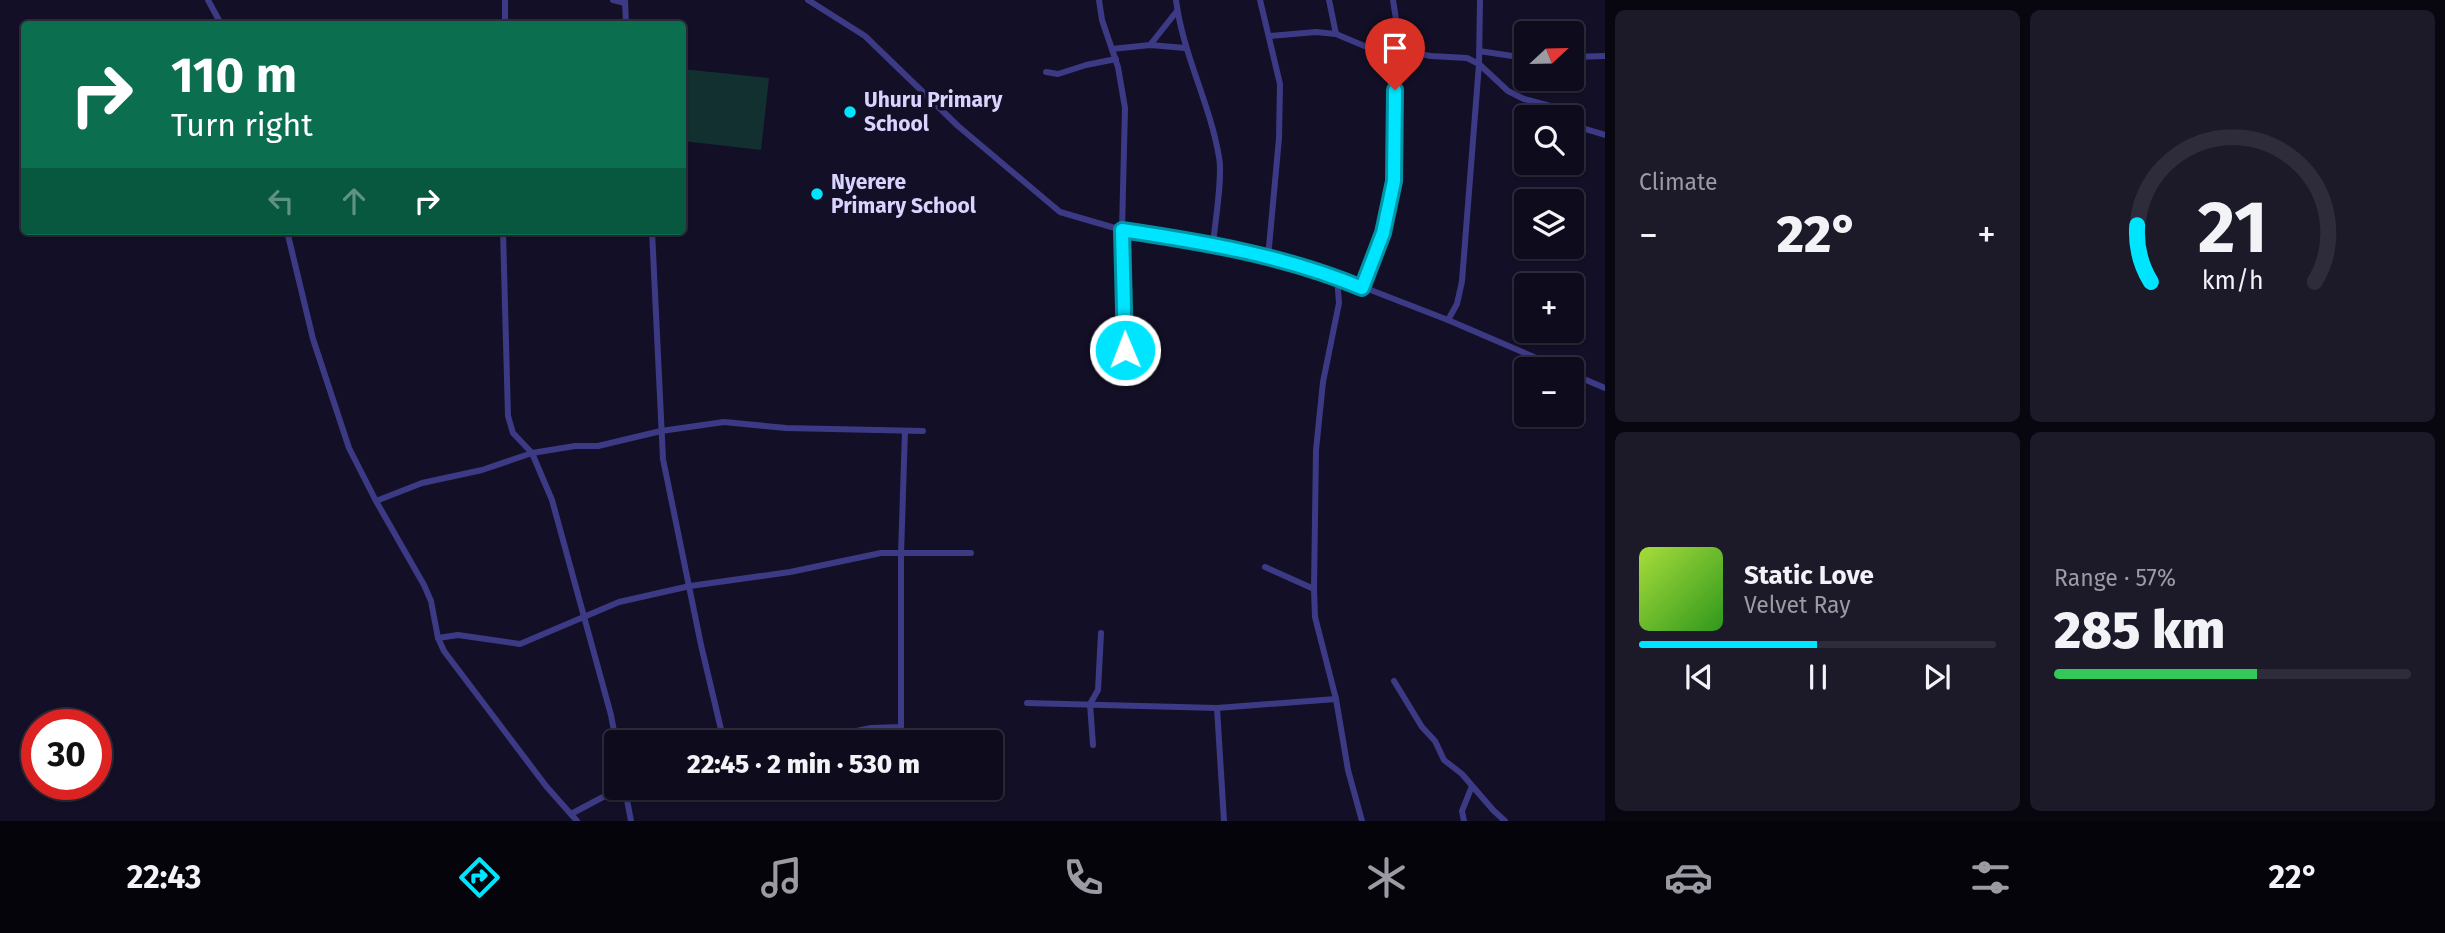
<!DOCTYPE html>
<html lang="en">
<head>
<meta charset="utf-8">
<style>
	:root { --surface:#0e0b1c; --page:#1c1929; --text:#f1f3f6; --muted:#9b9ba3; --line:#2e2b3b; --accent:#00e5ff }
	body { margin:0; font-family:"Fira Sans",sans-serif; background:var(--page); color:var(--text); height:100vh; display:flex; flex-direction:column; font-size:26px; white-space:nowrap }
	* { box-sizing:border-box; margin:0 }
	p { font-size:23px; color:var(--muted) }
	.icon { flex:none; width:38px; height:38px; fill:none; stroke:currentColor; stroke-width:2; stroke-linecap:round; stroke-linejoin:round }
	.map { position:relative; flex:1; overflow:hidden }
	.details { display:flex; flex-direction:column; gap:10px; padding:10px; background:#08060f; width:840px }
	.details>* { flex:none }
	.guide { position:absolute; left:21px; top:21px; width:665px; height:214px; border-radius:7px; box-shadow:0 2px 5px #0004,0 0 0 2px var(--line); background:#0b6e4f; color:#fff; overflow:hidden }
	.needle { width:46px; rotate:68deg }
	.buttons { position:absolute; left:1514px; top:21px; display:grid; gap:14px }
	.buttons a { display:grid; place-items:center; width:70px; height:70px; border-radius:7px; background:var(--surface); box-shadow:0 2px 5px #0004,0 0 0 2px var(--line); font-size:35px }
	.speed { position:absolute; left:21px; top:709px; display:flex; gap:14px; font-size:35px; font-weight:700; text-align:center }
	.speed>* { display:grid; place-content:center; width:91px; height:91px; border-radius:50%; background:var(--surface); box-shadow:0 2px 5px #0004,0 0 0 2px var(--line); line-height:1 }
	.speed .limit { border:10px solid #d22; background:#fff; color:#111 }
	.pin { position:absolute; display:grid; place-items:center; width:60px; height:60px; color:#fff; margin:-72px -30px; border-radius:50% 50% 50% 0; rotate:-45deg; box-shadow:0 0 7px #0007 }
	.pin .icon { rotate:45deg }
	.me { position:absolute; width:77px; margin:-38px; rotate:359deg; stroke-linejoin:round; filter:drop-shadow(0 0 5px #0008) }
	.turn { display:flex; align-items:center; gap:24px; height:147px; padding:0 35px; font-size:32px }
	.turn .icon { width:91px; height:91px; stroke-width:2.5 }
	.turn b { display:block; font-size:49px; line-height:60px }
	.lanes { display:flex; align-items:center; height:66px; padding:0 35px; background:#0003; justify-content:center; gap:35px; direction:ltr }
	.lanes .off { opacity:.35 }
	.big { font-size:52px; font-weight:800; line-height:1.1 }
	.details .widget { flex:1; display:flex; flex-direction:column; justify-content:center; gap:10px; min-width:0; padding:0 24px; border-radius:10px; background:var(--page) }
	.details .dial { align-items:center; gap:0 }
	.dial svg { height:182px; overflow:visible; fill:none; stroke:var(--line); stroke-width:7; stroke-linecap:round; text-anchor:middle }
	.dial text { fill:var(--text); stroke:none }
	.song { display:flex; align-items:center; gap:21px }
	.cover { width:84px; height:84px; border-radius:10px; background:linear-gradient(135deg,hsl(80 70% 55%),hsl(110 70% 35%)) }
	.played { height:7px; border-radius:4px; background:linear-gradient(90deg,var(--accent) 50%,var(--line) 50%) }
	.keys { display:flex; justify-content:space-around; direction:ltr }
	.heat { display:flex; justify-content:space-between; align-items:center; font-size:38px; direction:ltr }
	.charge { height:10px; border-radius:5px; background:linear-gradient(90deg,#34c759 57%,var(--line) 0) }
	.details .tiles { flex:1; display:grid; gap:10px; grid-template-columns:repeat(2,1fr) }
	.trip { position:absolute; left:604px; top:730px; width:399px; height:70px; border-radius:7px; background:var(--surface); box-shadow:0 2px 5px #0004,0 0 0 2px var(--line); font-weight:800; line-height:70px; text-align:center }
	.tab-bar { display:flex; height:112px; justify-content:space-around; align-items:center; background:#06040b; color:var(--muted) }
	.tab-bar .icon { width:49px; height:49px }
	.tab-bar .selected { color:var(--accent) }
	.tab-bar b { font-size:32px; color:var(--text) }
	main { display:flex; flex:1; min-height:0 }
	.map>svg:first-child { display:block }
</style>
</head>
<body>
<main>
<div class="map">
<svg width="1605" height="821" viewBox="0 0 1605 821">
	<rect width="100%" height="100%" fill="#130f26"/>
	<path fill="#12302f" d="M683,69L769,78L761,150L683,141Z"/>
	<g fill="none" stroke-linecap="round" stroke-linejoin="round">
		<g stroke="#3d3a85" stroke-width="6">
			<path d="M208,0L221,24"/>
			<path d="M613,0L625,3"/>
			<path d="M625,0L626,24"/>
			<path d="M808,0L865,36L958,126L1060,212L1122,230L1213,244L1337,277L1448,320L1562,369"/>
			<path d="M1099,0L1102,20L1118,67L1125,108L1122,230L1125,350"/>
			<path d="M1176,0C1183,55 1210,103 1219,157C1223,177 1215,222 1213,244"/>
			<path d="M1260,0L1280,84L1279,138L1268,258"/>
			<path d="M1329,0L1336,34"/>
			<path d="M1393,0L1401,51"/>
			<path d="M505,24V0"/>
			<path d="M1269,36L1316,32L1336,34L1381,53L1401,51L1431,56L1467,58L1479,64L1508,91L1524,99L1550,106L1561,117"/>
			<path d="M1150,45L1177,11"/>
			<path d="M1112,49L1150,45L1185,48"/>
			<path d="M1479,51L1526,58"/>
			<path d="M1572,57L1605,56"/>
			<path d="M1046,72L1058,74L1086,65L1116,59"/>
			<path d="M1572,125L1605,135"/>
			<path d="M287,231L313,339L349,448L376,501L424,585L431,601L438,638L444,651L546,786L577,821"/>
			<path d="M503,231L508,416L513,433L532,453L552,500L611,715L616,742"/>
			<path d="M652,231L663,459L701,645L724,742"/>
			<path d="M1337,277L1339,303L1323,382L1316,450L1314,589L1315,617L1336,699L1348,770L1362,821"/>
			<path d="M1362,288L1383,233L1394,181L1396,67L1391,54"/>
			<path d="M1448,320L1457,304L1462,281L1479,64L1480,0"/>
			<path d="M1572,374L1605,388"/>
			<path d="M376,501L422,483L482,470L532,453L575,446H598L661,431L724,422L786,428L923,431"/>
			<path d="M1265,567L1314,589"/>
			<path d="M438,638L458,635L520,644L619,602L690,586L790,572L881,553H971"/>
			<path d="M1394,681L1422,727L1435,741L1444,760L1462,774L1493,810L1505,821"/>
			<path d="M1027,703L1217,708L1336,699"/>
			<path d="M1217,708L1224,821"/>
			<path d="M804,742L871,728L901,727V554L905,431"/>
			<path d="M1093,745L1090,704L1098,690L1101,633"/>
			<path d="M734,788L736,793"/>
			<path d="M625,789L631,821"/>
			<path d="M571,814L603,797L634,788"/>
			<path d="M1464,821L1462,811L1472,786"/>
		</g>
	</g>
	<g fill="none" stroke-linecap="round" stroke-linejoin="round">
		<g stroke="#0095a6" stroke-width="18">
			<path id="route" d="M1125,350L1122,230C1203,242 1286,256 1362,288L1383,233L1394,181L1395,90"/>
		</g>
		<use href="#route" stroke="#00e5ff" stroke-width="12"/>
	</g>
	<g fill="#00e5ff" stroke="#130f26" stroke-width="2.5">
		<circle cx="850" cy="112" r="7"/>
		<circle cx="817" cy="194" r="7"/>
	</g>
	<g text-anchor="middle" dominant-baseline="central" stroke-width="7" stroke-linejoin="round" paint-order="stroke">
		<g font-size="21" font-weight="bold" fill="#d9d4ff" stroke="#130f26" text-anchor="start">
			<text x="864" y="100">Uhuru Primary<tspan x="864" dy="24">School</tspan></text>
			<text x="831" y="182">Nyerere<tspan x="831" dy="24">Primary School</tspan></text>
		</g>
	</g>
</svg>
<div class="buttons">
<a><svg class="needle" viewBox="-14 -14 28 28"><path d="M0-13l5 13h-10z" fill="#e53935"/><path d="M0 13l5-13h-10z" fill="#9b9ba3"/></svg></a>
<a><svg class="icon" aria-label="search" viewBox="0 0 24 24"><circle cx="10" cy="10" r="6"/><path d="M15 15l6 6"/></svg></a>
<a><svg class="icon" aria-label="layers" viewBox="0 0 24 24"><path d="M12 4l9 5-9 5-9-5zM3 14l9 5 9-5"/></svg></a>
<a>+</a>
<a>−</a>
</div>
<div class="speed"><div class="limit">30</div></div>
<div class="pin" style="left:1395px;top:90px;background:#d93025"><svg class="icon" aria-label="arrive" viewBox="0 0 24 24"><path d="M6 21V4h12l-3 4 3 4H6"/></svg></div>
<svg class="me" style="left:1125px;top:350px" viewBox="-20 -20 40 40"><circle r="17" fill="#00e5ff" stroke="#fff" stroke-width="3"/><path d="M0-11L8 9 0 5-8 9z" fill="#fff"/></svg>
<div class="trip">22:45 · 2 min · 530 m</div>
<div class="guide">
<div class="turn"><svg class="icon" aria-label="right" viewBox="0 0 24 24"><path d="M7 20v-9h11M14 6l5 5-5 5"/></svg><div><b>110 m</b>Turn right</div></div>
<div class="lanes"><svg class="icon off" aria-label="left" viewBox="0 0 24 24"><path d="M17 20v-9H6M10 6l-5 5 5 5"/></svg><svg class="icon off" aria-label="ahead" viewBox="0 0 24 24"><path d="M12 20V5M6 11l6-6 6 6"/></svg><svg class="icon" aria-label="right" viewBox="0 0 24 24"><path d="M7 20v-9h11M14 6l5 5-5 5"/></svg></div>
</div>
</div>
<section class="details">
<div class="tiles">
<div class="widget"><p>Climate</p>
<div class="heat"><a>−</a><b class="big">22°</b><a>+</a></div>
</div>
<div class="widget dial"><svg viewBox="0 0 100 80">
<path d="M14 69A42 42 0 1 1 86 69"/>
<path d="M14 69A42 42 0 0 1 8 44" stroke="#00e5ff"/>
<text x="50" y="56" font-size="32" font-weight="700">21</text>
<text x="50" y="72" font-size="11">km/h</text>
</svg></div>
<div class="widget">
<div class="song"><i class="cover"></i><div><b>Static Love</b><p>Velvet Ray</p></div></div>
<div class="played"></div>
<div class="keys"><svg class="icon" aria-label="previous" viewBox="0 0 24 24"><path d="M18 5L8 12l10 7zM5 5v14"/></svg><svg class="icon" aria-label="pause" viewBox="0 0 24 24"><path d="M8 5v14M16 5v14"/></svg><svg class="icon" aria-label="next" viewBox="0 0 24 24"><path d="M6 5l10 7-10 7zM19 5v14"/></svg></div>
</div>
<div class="widget"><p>Range · 57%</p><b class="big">285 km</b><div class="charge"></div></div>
</div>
</section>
</main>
<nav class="tab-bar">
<b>22:43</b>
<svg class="icon selected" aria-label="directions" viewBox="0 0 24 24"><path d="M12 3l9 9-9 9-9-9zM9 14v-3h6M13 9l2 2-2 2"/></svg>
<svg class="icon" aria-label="music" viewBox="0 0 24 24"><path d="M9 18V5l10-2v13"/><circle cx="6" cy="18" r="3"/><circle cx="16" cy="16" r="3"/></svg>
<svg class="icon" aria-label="phone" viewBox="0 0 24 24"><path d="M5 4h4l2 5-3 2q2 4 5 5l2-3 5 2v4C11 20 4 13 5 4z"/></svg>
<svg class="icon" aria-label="climate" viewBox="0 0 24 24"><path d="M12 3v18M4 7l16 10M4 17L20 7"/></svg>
<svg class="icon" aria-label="car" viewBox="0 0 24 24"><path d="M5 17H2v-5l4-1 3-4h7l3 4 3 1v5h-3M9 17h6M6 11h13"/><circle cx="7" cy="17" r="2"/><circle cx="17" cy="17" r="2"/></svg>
<svg class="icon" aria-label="filters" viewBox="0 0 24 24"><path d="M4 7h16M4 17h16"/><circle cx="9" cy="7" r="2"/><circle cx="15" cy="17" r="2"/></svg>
<b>22°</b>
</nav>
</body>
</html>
